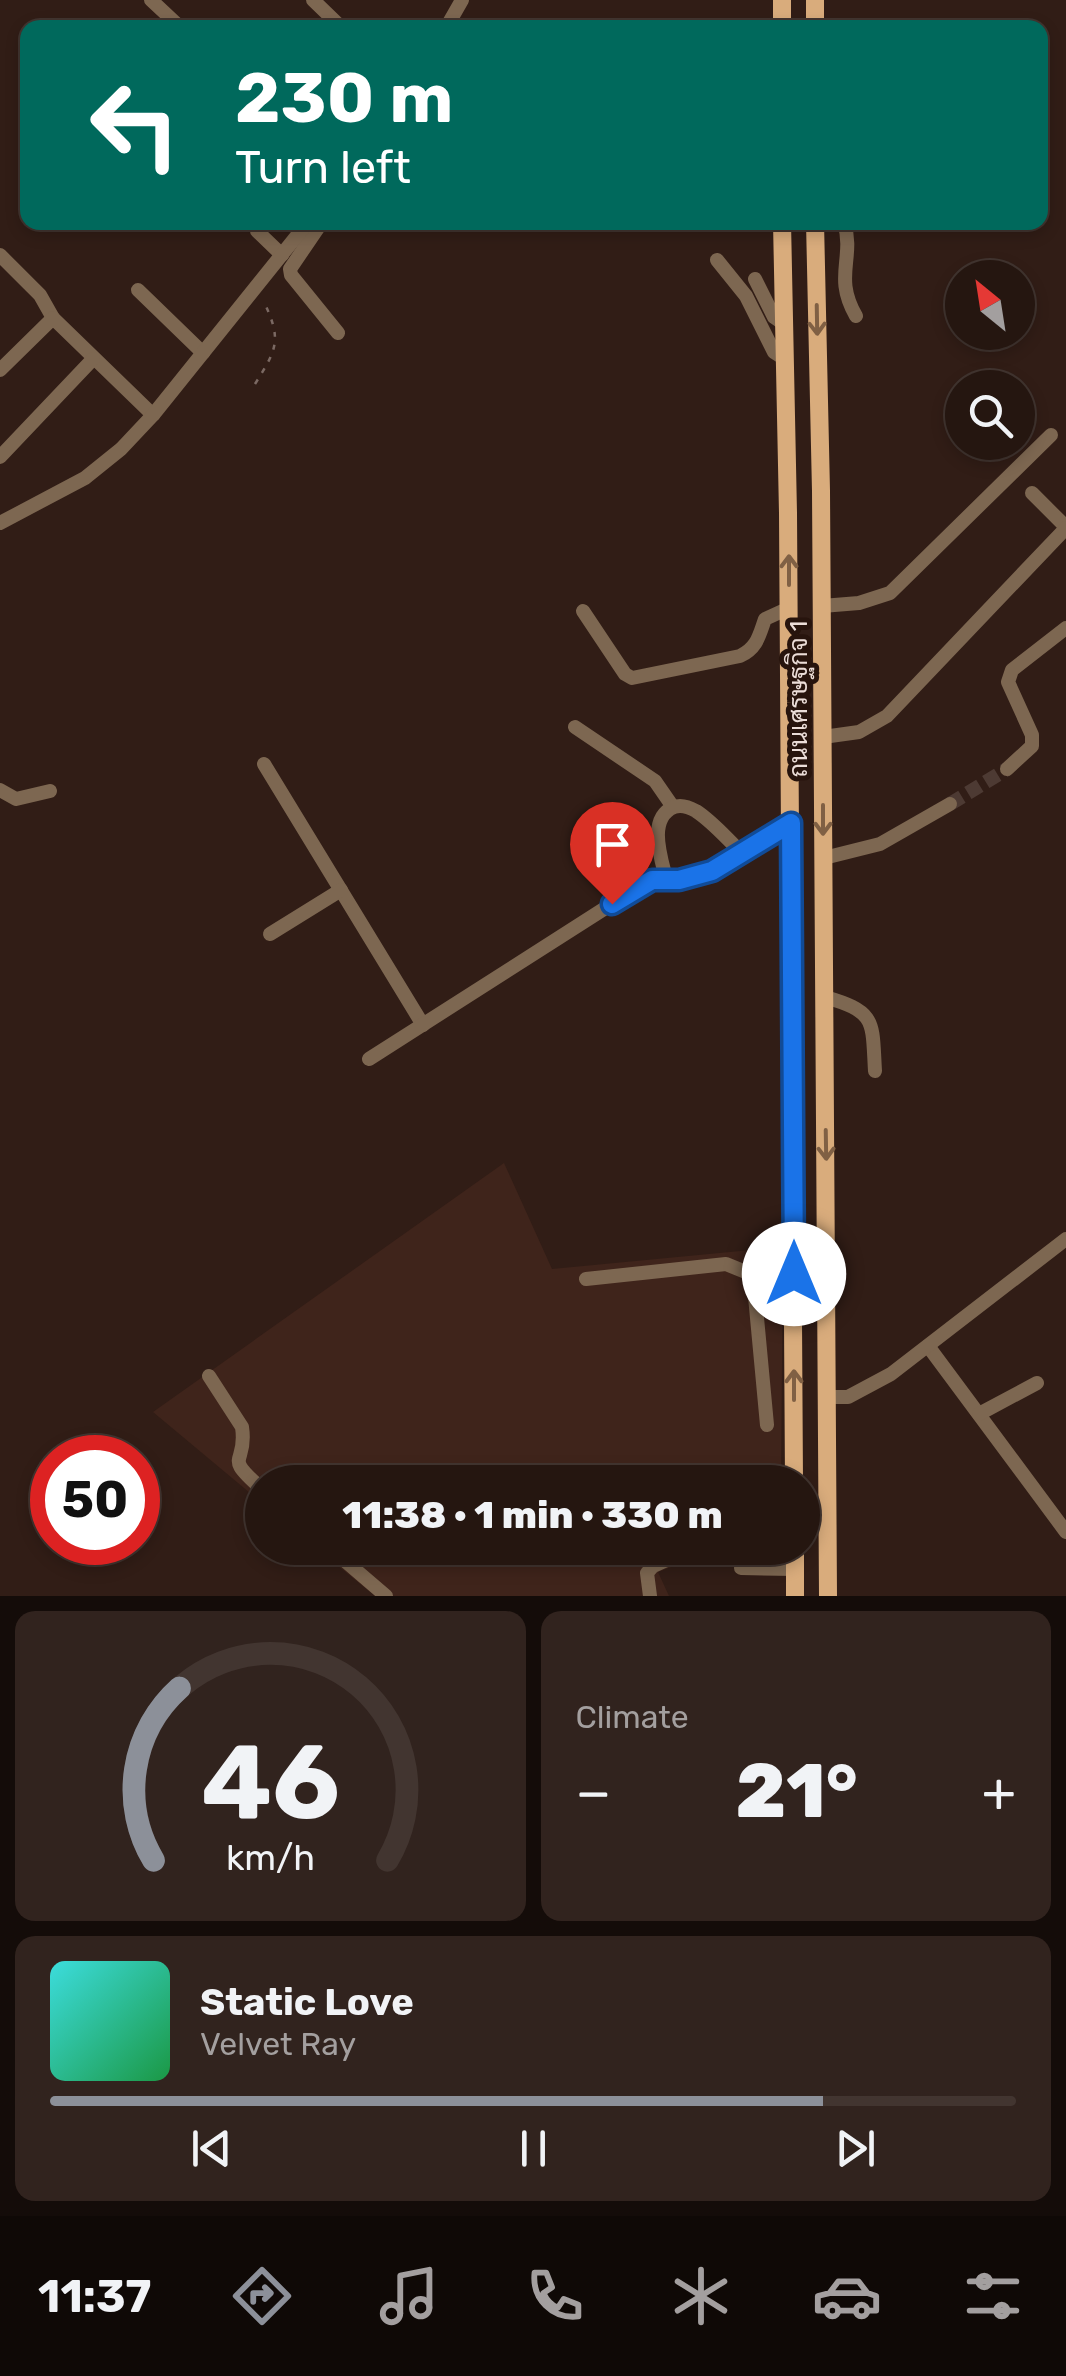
<!DOCTYPE html>
<html lang="en">
<head>
<meta charset="utf-8">
<style>
	:root { --surface:#251610; --page:#31231e; --text:#f1f3f6; --muted:#a39f9f; --line:#423530; --accent:#8c9099 }
	body { margin:0; font-family:Rubik,Sarabun,sans-serif; background:var(--page); color:var(--text); height:100vh; display:flex; flex-direction:column; font-size:38px; white-space:nowrap }
	* { box-sizing:border-box; margin:0 }
	p { font-size:32px; color:var(--muted) }
	.icon { flex:none; width:55px; height:55px; fill:none; stroke:currentColor; stroke-width:2; stroke-linecap:round; stroke-linejoin:round }
	.map { position:relative; height:1596px; overflow:hidden }
	.drawer { display:flex; flex-direction:column; gap:15px; padding:15px; background:#140c09; flex:1 }
	.drawer>* { flex:none }
	.banner { position:absolute; left:20px; top:20px; width:1028px; height:210px; border-radius:20px; box-shadow:0 5px 15px #0003,0 0 0 2px var(--line); background:#00695c; color:#fff; overflow:hidden }
	.needle { width:65px; rotate:330deg }
	.controls { position:absolute; left:945px; top:260px; display:grid; gap:20px }
	.controls a { display:grid; place-items:center; width:90px; height:90px; border-radius:50%; background:var(--surface); box-shadow:0 5px 15px #0003,0 0 0 2px var(--line); font-size:50px }
	.speed { position:absolute; left:30px; top:1435px; display:flex; gap:20px; font-size:50px; font-weight:700; text-align:center }
	.speed>* { display:grid; place-content:center; width:130px; height:130px; border-radius:50%; background:var(--surface); box-shadow:0 5px 15px #0003,0 0 0 2px var(--line); line-height:1 }
	.speed .limit { border:15px solid #d22; background:#fff; color:#111 }
	.pin { position:absolute; display:grid; place-items:center; width:85px; height:85px; color:#fff; margin:-102px -42px; border-radius:50% 50% 50% 0; rotate:-45deg; box-shadow:0 0 10px #0007 }
	.pin .icon { rotate:45deg }
	.me { position:absolute; width:110px; margin:-55px; rotate:0deg; stroke-linejoin:round; filter:drop-shadow(0 0 8px #0008) }
	.turn { display:flex; align-items:center; gap:35px; height:210px; padding:0 50px; font-size:45px }
	.turn .icon { width:130px; height:130px; stroke-width:2.5 }
	.turn b { display:block; font-size:70px; line-height:85px }
	.big { font-size:75px; font-weight:800; line-height:1.1 }
	.drawer .widget { flex:1; display:flex; flex-direction:column; justify-content:center; gap:15px; min-width:0; padding:0 35px; border-radius:20px; background:var(--page) }
	.drawer .dial { align-items:center; gap:0 }
	.dial svg { height:260px; overflow:visible; fill:none; stroke:var(--line); stroke-width:7; stroke-linecap:round; text-anchor:middle }
	.dial text { fill:var(--text); stroke:none }
	.song { display:flex; align-items:center; gap:30px }
	.cover { width:120px; height:120px; border-radius:15px; background:linear-gradient(135deg,hsl(180 70% 55%),hsl(140 70% 35%)) }
	.played { height:10px; border-radius:5px; background:linear-gradient(90deg,var(--accent) 80%,var(--line) 80%) }
	.keys { display:flex; justify-content:space-around; direction:ltr }
	.heat { display:flex; justify-content:space-between; align-items:center; font-size:55px; direction:ltr }
	.drawer .tiles { flex:1; display:grid; gap:15px; grid-template-columns:1fr 1fr }
	.widget:last-child { grid-column:span 2 }
	.trip { position:absolute; left:245px; top:1465px; width:575px; height:100px; border-radius:50px; background:var(--surface); box-shadow:0 5px 15px #0003,0 0 0 2px var(--line); font-weight:800; line-height:100px; text-align:center }
	.menu { display:flex; height:160px; justify-content:space-around; align-items:center; background:#0f0906; color:var(--muted) }
	.menu .icon { width:70px; height:70px }
	.menu .current { color:var(--accent) }
	.menu b { font-size:45px; color:var(--text) }
	.map>svg:first-child { display:block }
</style>
</head>
<body>
<div class="map">
<svg width="1066" height="1596" viewBox="0 0 1066 1596">
	<rect width="100%" height="100%" fill="#311d16"/>
	<g fill="#3f241b">
		<path d="M504,1163L552,1269L783,1247L781,1482H262V1503L153,1412Z"/>
		<path d="M316,1548H721L658,1572L669,1596H375Z"/>
	</g>
	<g fill="none" stroke-linecap="round" stroke-linejoin="round">
		<path stroke="#4d3a33" stroke-width="14" stroke-dasharray="14 7" stroke-linecap="butt" d="M950,804L1007,769"/>
		<path stroke="#7b6963" stroke-width="2.5" stroke-dasharray="5 8" stroke-linecap="butt" d="M255,384C277,349 282,340 264,302"/>
		<g stroke="#7d6751" stroke-width="14">
			<path d="M151,0L181,28"/>
			<path d="M313,0L342,28"/>
			<path d="M446,28L462,0"/>
			<path d="M322,222L290,269L291,275L338,333"/>
			<path d="M844,222C855,259 833,276 856,316"/>
			<path d="M257,231L282,255"/>
			<path d="M0,255L40,295L53,318"/>
			<path d="M717,260L746,296L774,352L785,359"/>
			<path d="M755,279L774,317L784,324"/>
			<path d="M138,290L203,353"/>
			<path d="M0,370L53,318L153,415"/>
			<path d="M0,457L93,359"/>
			<path d="M1032,493L1066,527"/>
			<path d="M0,523L85,478L121,449L153,415L308,222"/>
			<path d="M822,606L859,603L890,593L1051,435"/>
			<path d="M583,611L625,674L632,678L740,656C757,648 759,636 765,619L789,608"/>
			<path d="M575,727L655,781L673,807"/>
			<path d="M823,737L859,732L887,716L1066,528"/>
			<path d="M264,764L423,1025"/>
			<path d="M1007,769L1032,746V735L1008,682L1012,670L1066,628"/>
			<path d="M0,790L16,799L50,791"/>
			<path d="M824,858L880,844L950,804"/>
			<path d="M666,878C661,858 647,818 674,807C682,804 689,807 696,811C713,822 727,839 742,853"/>
			<path d="M270,934L341,890"/>
			<path d="M825,997C877,1012 872,1021 875,1071"/>
			<path d="M369,1059L643,884C661,875 680,882 699,876C731,866 762,841 791,823"/>
			<path d="M753,1275L767,1425"/>
			<path d="M586,1279L726,1264L753,1275L794,1274"/>
			<path d="M928,1346L1066,1532"/>
			<path d="M209,1376L242,1427C248,1467 221,1453 262,1489"/>
			<path d="M828,1397H848L891,1374L1066,1239"/>
			<path d="M979,1414L1037,1383"/>
			<path d="M330,1548L386,1596"/>
			<path d="M741,1568L795,1569"/>
			<path d="M650,1596L647,1573L653,1566L693,1548"/>
		</g>
		<g stroke="#d9ac7c" stroke-width="18">
			<path d="M782,28V0"/>
			<path d="M815,28V0"/>
			<path d="M782,222L788,513L794,1482"/>
			<path d="M815,222L821,491L828,1596"/>
			<path d="M795,1548V1596"/>
		</g>
	</g>
	<defs><path id="oneway-shaft" d="M-6 0H5M1.5-3L5.5 0L1.5 3" fill="none" stroke-width="1.6" stroke-linecap="round" stroke-linejoin="round" transform="scale(2.5)"/></defs>
	<g stroke="#806044">
		<use href="#oneway-shaft" transform="translate(817 320) rotate(89)"/>
		<use href="#oneway-shaft" transform="translate(789 570) rotate(-90)"/>
		<use href="#oneway-shaft" transform="translate(823 820) rotate(90)"/>
		<use href="#oneway-shaft" transform="translate(826 1145) rotate(89)"/>
		<use href="#oneway-shaft" transform="translate(794 1385) rotate(-90)"/>
	</g>
	<g fill="none" stroke-linecap="round" stroke-linejoin="round">
		<g stroke="#114b97" stroke-width="25">
			<path id="route" d="M612,904L652,880H679L712,871L791,823L794,1274"/>
		</g>
		<use href="#route" stroke="#1a73e8" stroke-width="18"/>
	</g>
	<g text-anchor="middle" dominant-baseline="central" stroke-width="10" stroke-linejoin="round" paint-order="stroke">
		<g font-size="25" fill="#ebddd8" stroke="#27140d">
			<text transform="translate(798 699) rotate(-90)">ถนนเศรษฐกิจ 1</text>
		</g>
	</g>
</svg>
<div class="controls">
<a><svg class="needle" viewBox="-14 -14 28 28"><path d="M0-13l5 13h-10z" fill="#e53935"/><path d="M0 13l5-13h-10z" fill="#a39f9f"/></svg></a>
<a><svg class="icon" aria-label="search" viewBox="0 0 24 24"><circle cx="10" cy="10" r="6"/><path d="M15 15l6 6"/></svg></a>
</div>
<div class="speed"><div class="limit">50</div></div>
<div class="pin" style="left:612px;top:904px;background:#d93025"><svg class="icon" aria-label="arrive" viewBox="0 0 24 24"><path d="M6 21V4h12l-3 4 3 4H6"/></svg></div>
<svg class="me" style="left:794px;top:1274px" viewBox="-20 -20 40 40"><circle r="19" fill="#fff"/><path d="M0-13L10 11 0 6-10 11z" fill="#1a73e8"/></svg>
<div class="trip">11:38 · 1 min · 330 m</div>
<div class="banner">
<div class="turn"><svg class="icon" aria-label="left" viewBox="0 0 24 24"><path d="M17 20v-9H6M10 6l-5 5 5 5"/></svg><div><b>230 m</b>Turn left</div></div>
</div>
</div>
<section class="drawer">
<div class="tiles">
<div class="widget dial"><svg viewBox="0 0 100 80">
<path d="M14 69A42 42 0 1 1 86 69"/>
<path d="M14 69A42 42 0 0 1 22 16" stroke="#8c9099"/>
<text x="50" y="56" font-size="32" font-weight="700">46</text>
<text x="50" y="72" font-size="11">km/h</text>
</svg></div>
<div class="widget"><p>Climate</p>
<div class="heat"><a>−</a><b class="big">21°</b><a>+</a></div>
</div>
<div class="widget">
<div class="song"><i class="cover"></i><div><b>Static Love</b><p>Velvet Ray</p></div></div>
<div class="played"></div>
<div class="keys"><svg class="icon" aria-label="previous" viewBox="0 0 24 24"><path d="M18 5L8 12l10 7zM5 5v14"/></svg><svg class="icon" aria-label="pause" viewBox="0 0 24 24"><path d="M8 5v14M16 5v14"/></svg><svg class="icon" aria-label="next" viewBox="0 0 24 24"><path d="M6 5l10 7-10 7zM19 5v14"/></svg></div>
</div>
</div>
</section>
<nav class="menu">
<b>11:37</b>
<svg class="icon current" aria-label="directions" viewBox="0 0 24 24"><path d="M12 3l9 9-9 9-9-9zM9 14v-3h6M13 9l2 2-2 2"/></svg>
<svg class="icon" aria-label="music" viewBox="0 0 24 24"><path d="M9 18V5l10-2v13"/><circle cx="6" cy="18" r="3"/><circle cx="16" cy="16" r="3"/></svg>
<svg class="icon" aria-label="phone" viewBox="0 0 24 24"><path d="M5 4h4l2 5-3 2q2 4 5 5l2-3 5 2v4C11 20 4 13 5 4z"/></svg>
<svg class="icon" aria-label="climate" viewBox="0 0 24 24"><path d="M12 3v18M4 7l16 10M4 17L20 7"/></svg>
<svg class="icon" aria-label="car" viewBox="0 0 24 24"><path d="M5 17H2v-5l4-1 3-4h7l3 4 3 1v5h-3M9 17h6M6 11h13"/><circle cx="7" cy="17" r="2"/><circle cx="17" cy="17" r="2"/></svg>
<svg class="icon" aria-label="filters" viewBox="0 0 24 24"><path d="M4 7h16M4 17h16"/><circle cx="9" cy="7" r="2"/><circle cx="15" cy="17" r="2"/></svg>
</nav>
</body>
</html>
